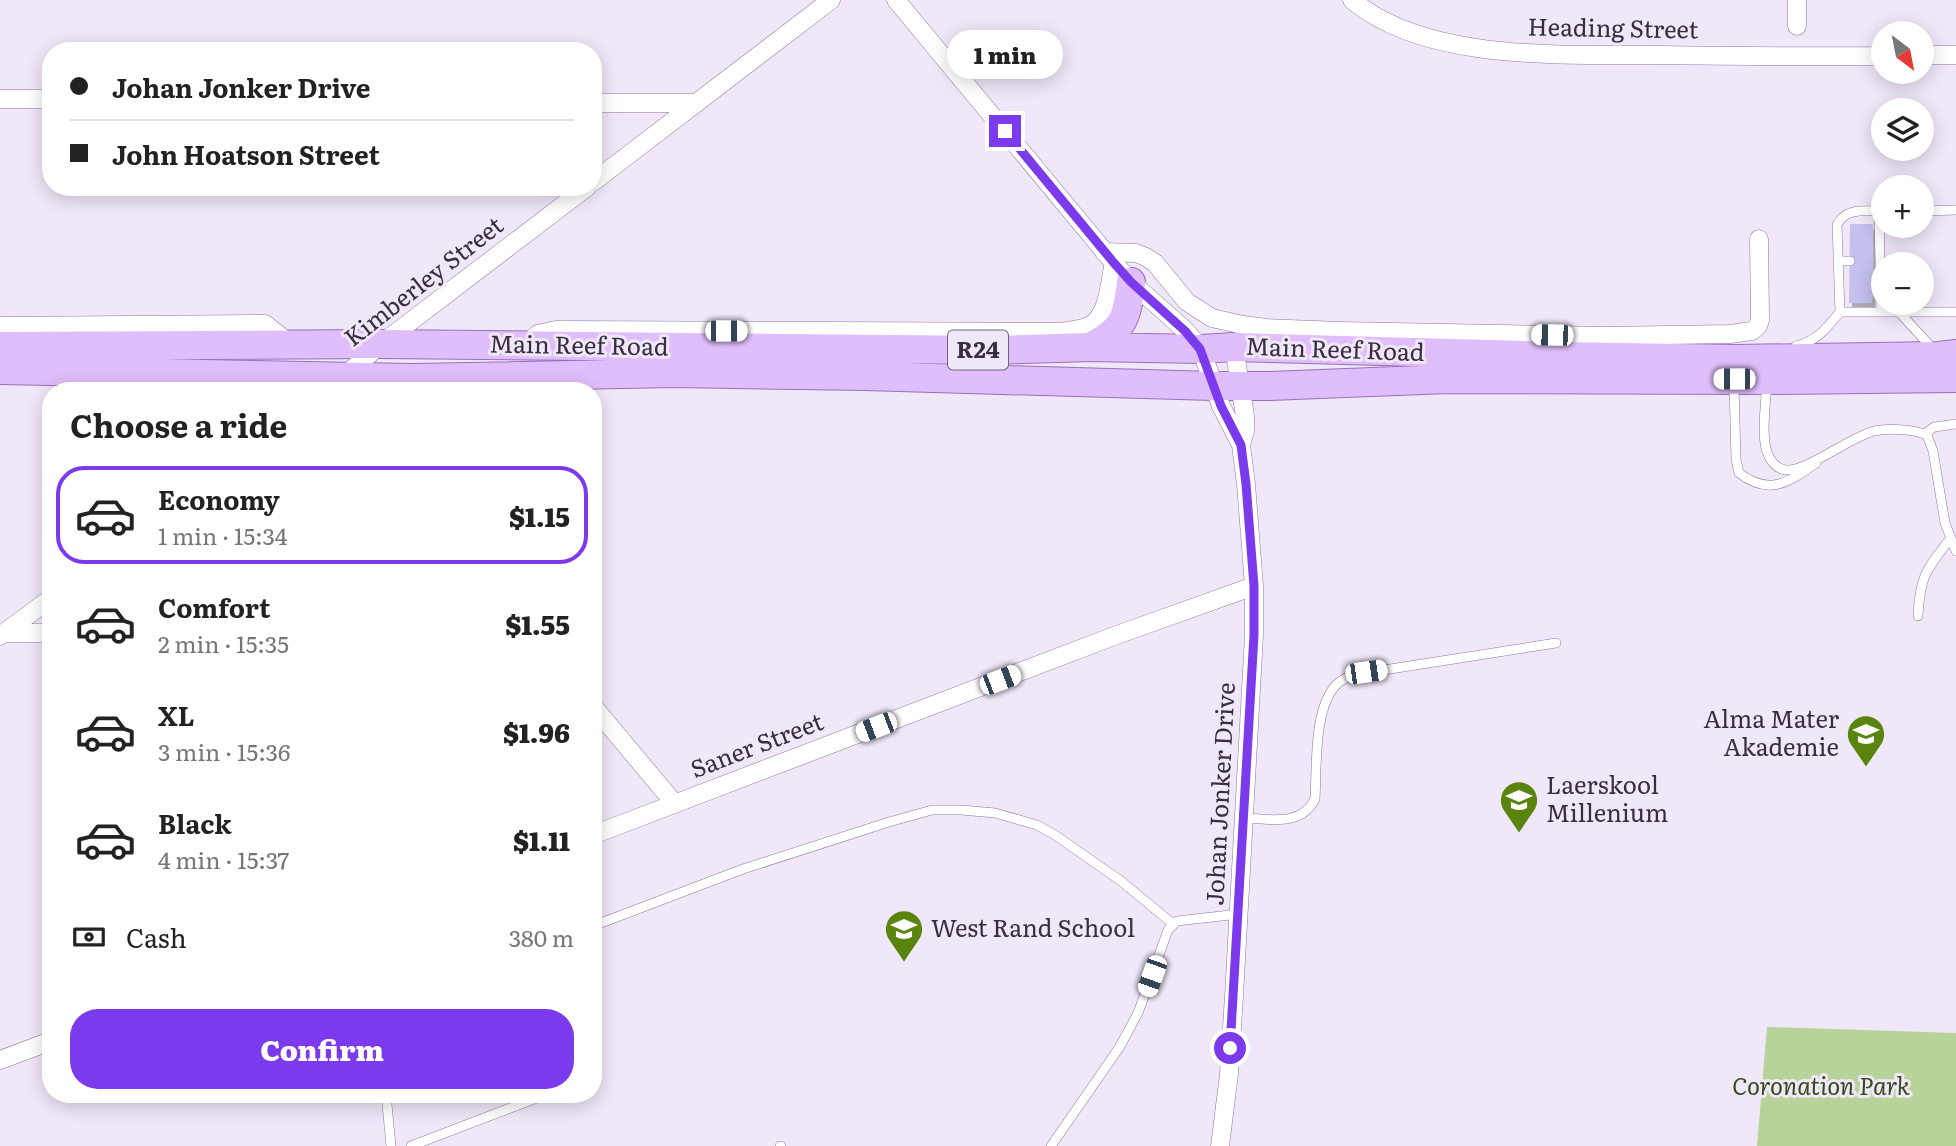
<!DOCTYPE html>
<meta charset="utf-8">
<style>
:root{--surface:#fff;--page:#f6f6f6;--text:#222;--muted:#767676;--line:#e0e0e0;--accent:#7c3aed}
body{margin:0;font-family:Literata,serif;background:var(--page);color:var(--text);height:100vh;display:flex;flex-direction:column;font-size:26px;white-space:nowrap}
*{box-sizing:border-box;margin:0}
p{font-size:23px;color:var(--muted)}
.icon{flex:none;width:38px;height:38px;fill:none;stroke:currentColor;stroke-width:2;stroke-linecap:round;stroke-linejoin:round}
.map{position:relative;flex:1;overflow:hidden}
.details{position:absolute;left:42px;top:382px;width:560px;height:721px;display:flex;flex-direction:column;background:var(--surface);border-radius:28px;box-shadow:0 4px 18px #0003}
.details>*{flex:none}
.banner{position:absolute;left:42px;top:42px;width:560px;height:154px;border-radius:28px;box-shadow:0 4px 18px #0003;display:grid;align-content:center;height:154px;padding:0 28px;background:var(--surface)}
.needle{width:46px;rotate:148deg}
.controls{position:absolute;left:1871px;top:21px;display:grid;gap:14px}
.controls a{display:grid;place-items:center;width:63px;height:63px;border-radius:50%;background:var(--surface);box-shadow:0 4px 18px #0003;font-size:35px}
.end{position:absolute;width:32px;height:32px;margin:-16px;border:9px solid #7c3aed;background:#fff;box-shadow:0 0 0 4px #fff}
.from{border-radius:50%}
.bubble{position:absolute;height:49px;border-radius:24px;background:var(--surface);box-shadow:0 4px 18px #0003;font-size:23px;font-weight:800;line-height:49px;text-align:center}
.car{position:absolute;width:21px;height:42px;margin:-21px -10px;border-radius:9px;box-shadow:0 0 5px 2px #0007;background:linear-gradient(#fff 24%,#345 0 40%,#fff 0 76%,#345 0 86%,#fff 0)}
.banner b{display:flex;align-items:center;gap:24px;height:66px;font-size:26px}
.banner b+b{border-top:2px solid var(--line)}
.banner i{width:18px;height:18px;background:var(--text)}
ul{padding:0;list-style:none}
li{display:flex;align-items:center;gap:21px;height:98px;margin:0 14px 10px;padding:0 14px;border:4px solid transparent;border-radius:28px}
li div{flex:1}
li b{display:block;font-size:26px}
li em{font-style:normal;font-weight:800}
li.on{border-color:var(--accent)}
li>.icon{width:63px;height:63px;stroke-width:1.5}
h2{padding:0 28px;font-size:32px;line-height:84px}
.pay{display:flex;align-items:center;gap:18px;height:77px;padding:0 28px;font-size:26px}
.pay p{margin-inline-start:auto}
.button{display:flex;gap:14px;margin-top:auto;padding:14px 28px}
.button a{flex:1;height:80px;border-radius:28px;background:var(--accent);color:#fff;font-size:28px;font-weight:800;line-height:80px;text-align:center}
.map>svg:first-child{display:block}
</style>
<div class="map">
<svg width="1956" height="1146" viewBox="0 0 1956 1146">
<defs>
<filter id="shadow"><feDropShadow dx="3" dy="5.5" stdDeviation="0" flood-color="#0004"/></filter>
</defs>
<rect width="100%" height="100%" fill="#f0e7f9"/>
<!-- green -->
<path fill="#b7d39a" d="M1767,1027l189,6v113h-199z"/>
<!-- building -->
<path fill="#c5c1ef" filter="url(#shadow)" d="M1850,224h23l-1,79h-23z"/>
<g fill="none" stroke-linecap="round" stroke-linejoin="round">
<!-- service casing -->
<g stroke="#8d779f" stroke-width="10">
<path id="service" d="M1879,211l2,101
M1922,211l34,-1
M1838,261h12
M1840,312h116
M1899,312l34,37
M1796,346c21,-5 30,-17 44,-34l-3,-87c9,-18 28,-14 46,-14
M1767,382c-1,20 -6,51 0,70 3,8 9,17 19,18 20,2 64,-33 88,-39 15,-3 39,-2 53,4l6,16 12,72 11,28
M1734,385l2,74 3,14c30,23 49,10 77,-10
M1925,434l9,-7 22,-3
M1918,616c2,-40 8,-46 32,-77
M1244,818c26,1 57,9 71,-19 2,-32 -2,-93 23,-116 4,-3 10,-6 14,-8l204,-32
M593,926l150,-57 146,-47 43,-12h29l34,3 42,12 18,10 66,46 52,43
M386,1094l5,52
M411,1146l136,-52
M780,1146h1
M1051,1146l68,-98 19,-35 30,-83 9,-9 62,-7"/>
</g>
<!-- minor casing -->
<g stroke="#8d779f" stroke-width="19">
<path id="minor" d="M896,0l218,263 17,19 55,49 15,18 20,57 20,39
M1352,0c75,63 215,54 308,55 74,1 149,2 223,1
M1797,0v26
M1922,55h34
M0,99h51
M593,103h104
M593,182l238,-182
M1104,252l32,1 10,4 9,6 32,39 25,16 31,7 23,3 74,3 264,5 126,-2 22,-3 6,-5 2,-6 -1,-81
M0,326l265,-2 28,22
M526,344l12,-10 18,-4 504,2c9,-1 20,-2 29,-6 20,-10 20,-43 25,-63
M342,378l39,-34 206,-157
M3,633h48
M0,636l51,-38
M593,706l82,98
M593,835l521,-199 140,-50
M0,1060l51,-19
M1220,1146l9,-72 5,-78 20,-361v-49l-8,-102 -5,-39 4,-14v-15l-11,-69"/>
</g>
<!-- primary casing -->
<g stroke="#9870b7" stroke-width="30">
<path id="primary" d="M0,346l381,-2 613,6 96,-3 111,2 33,-2 328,9 174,3 203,-3 17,-2
M1090,347c34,-18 37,-28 41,-65
M0,370l413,8 261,-5 191,3 348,10h56l179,-7 319,1 189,-2"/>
</g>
<!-- service -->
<use href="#service" stroke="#fff" stroke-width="9"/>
<!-- minor -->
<use href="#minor" stroke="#fff" stroke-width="18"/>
<!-- primary -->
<use href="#primary" stroke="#e0befb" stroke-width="28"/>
</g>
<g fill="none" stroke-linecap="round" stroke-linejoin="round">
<!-- route -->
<path stroke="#7c3aed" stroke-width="9" d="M1005,131l109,132 17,19 54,49 15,18 21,57 20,39 5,39 8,102v49l-24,413"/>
</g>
<!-- icons -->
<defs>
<g id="school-pin" transform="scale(2.0125)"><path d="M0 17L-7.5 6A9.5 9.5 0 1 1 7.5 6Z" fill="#59840e" stroke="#f0e7f9"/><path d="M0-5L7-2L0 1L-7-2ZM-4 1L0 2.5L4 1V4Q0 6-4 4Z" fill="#fff"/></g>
</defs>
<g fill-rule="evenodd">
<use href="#school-pin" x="1866" y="734"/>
<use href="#school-pin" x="1519" y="800"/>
<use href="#school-pin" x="904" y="929"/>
</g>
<g text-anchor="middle" stroke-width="6" stroke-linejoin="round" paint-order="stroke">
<!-- shield labels -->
<rect fill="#f0e7f9" stroke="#6f6677" stroke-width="2" x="948" y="330.5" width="60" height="39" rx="5"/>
<g font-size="23" font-weight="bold" fill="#382e3f">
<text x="978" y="358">R24</text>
</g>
<!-- street labels -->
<g font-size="24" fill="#382e3f" stroke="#f0e7f9">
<text transform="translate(1613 29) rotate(1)" y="8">Heading Street</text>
<text transform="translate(424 282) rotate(-38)" y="8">Kimberley Street</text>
<text transform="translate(579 346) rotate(1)" y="8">Main Reef Road</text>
<text transform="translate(1335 350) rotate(2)" y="8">Main Reef Road</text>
<text transform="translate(757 746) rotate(-21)" y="8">Saner Street</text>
<text transform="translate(1221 794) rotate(-87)" y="8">Johan Jonker Drive</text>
</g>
<!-- poi labels -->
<g font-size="24" fill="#382e3f" stroke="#f0e7f9" text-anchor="start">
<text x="1839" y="728" text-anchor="end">Alma Mater<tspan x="1839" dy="28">Akademie</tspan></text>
<text x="1546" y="794">Laerskool<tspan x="1546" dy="28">Millenium</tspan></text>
<text x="931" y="937">West Rand School</text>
</g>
<!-- park labels -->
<g font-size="24" font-style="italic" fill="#354b18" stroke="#f0e7f9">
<text x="1821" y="1095">Coronation Park</text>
</g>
</g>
</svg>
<div class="controls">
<a><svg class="needle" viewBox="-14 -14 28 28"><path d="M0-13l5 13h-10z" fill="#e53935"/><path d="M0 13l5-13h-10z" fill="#767676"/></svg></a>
<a><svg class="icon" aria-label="layers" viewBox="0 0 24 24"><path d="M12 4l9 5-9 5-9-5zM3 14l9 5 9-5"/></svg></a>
<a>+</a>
<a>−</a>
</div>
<i class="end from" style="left:1230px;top:1048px"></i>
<i class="end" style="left:1005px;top:131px"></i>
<div class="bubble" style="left:947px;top:30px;width:116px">1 min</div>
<i class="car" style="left:726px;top:331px;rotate:90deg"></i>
<i class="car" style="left:1552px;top:335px;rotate:271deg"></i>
<i class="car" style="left:1734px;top:379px;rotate:270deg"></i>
<i class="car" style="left:1366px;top:672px;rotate:82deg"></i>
<i class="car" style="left:1000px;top:680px;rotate:69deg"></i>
<i class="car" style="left:876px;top:727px;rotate:249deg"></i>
<i class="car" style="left:1152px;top:976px;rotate:200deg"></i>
<div class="banner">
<b><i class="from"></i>Johan Jonker Drive</b>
<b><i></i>John Hoatson Street</b>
</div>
<section class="details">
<h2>Choose a ride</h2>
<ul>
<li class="on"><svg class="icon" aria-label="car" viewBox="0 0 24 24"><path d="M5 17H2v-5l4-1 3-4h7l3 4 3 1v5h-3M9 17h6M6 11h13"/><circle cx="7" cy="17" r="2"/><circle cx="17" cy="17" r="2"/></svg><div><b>Economy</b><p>1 min · 15:34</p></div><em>$1.15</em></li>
<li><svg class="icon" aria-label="car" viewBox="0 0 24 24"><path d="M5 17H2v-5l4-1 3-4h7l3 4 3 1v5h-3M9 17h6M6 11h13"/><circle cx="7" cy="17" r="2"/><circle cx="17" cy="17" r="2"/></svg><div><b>Comfort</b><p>2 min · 15:35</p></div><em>$1.55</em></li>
<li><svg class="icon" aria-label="car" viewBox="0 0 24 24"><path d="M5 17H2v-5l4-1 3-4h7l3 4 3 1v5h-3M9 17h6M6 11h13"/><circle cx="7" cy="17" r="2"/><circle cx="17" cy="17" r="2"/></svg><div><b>XL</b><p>3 min · 15:36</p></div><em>$1.96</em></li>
<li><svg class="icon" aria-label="car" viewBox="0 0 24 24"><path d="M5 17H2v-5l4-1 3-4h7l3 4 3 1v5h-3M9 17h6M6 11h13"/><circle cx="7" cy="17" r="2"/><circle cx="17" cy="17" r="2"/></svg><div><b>Black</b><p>4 min · 15:37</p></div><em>$1.11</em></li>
</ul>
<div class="pay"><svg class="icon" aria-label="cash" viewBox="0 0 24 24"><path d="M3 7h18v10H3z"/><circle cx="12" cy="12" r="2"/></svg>Cash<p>380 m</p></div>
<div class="button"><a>Confirm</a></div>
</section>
</div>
